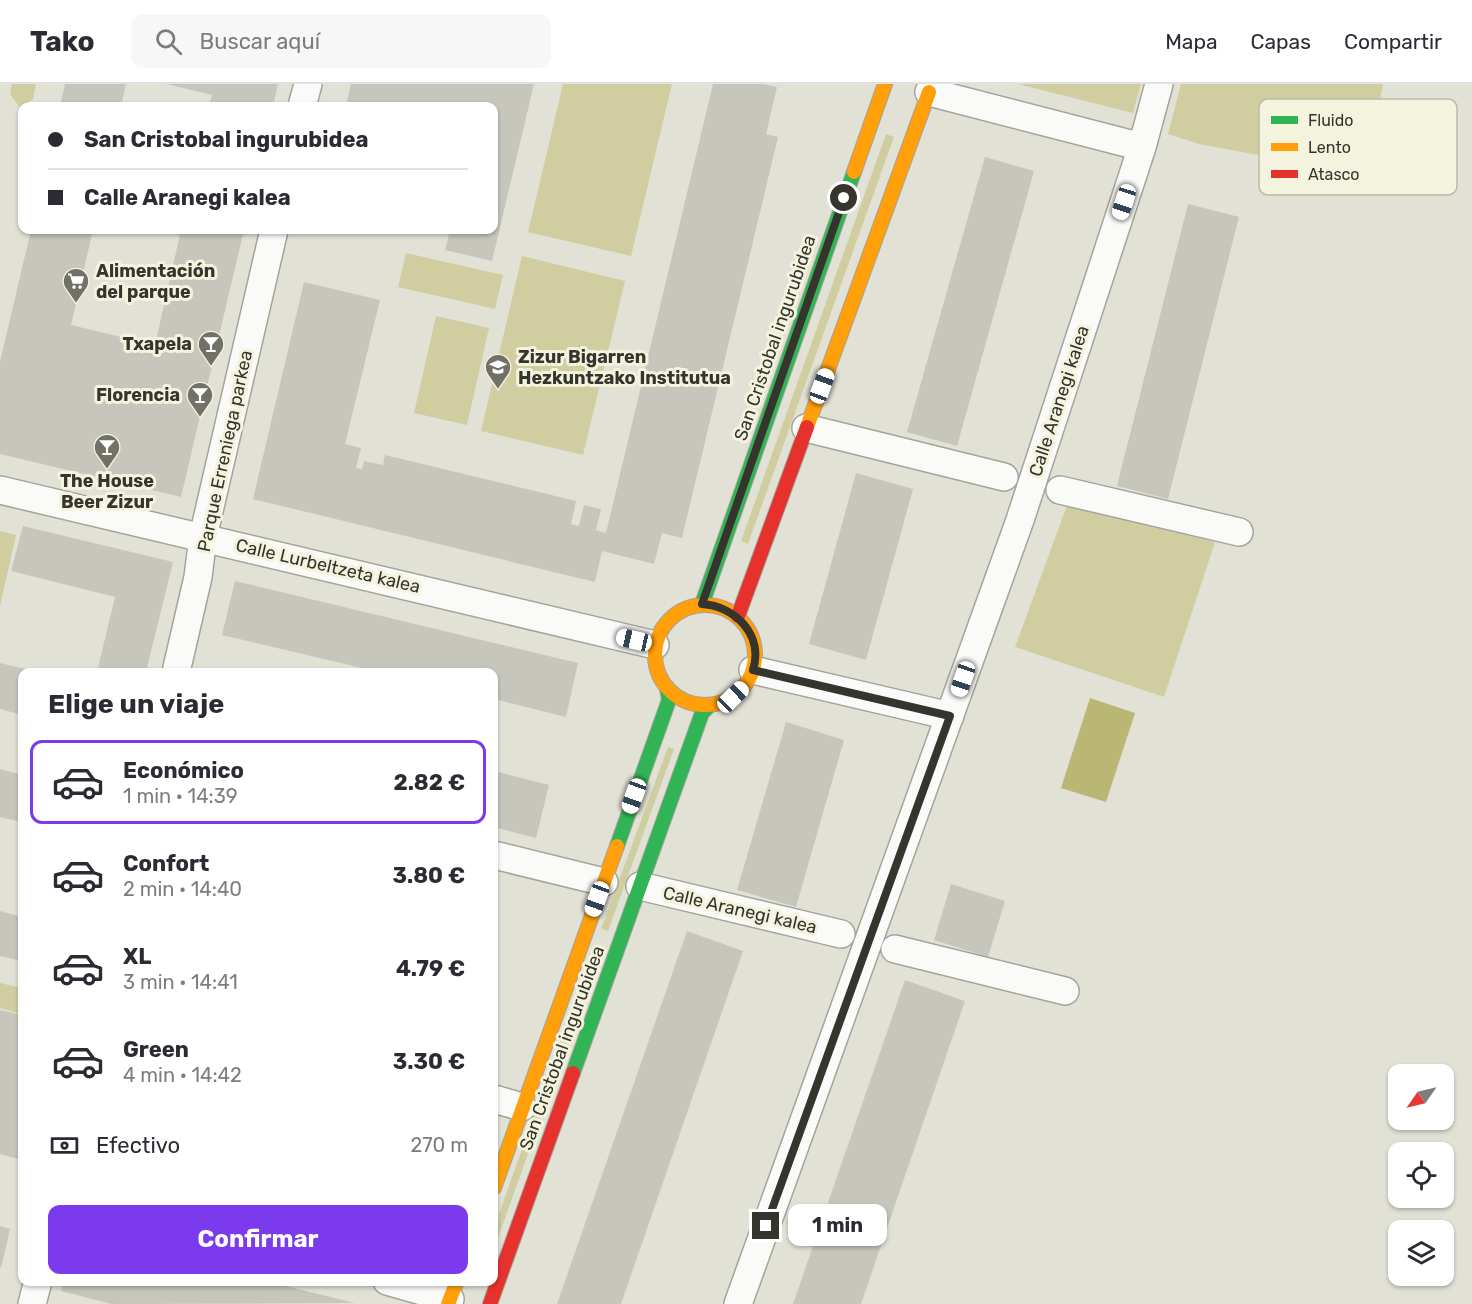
<!DOCTYPE html>
<html lang="es">
<meta charset="utf-8">
<style>
:root{--surface:#fff;--page:#f7f7f7;--text:#2b2b33;--muted:#7c7c81;--line:#e1e1e2;--accent:#7c3aed}
body{margin:0;font-family:Rubik,sans-serif;background:var(--page);color:var(--text);height:100vh;display:flex;flex-direction:column;font-size:22px;white-space:nowrap}
*{box-sizing:border-box;margin:0}
p{font-size:20px;color:var(--muted)}
.icon{flex:none;width:33px;height:33px;fill:none;stroke:currentColor;stroke-width:2;stroke-linecap:round;stroke-linejoin:round}
.map{position:relative;flex:1;overflow:hidden}
.drawer{position:absolute;left:18px;top:584px;width:480px;height:618px;display:flex;flex-direction:column;background:var(--surface);border-radius:12px;box-shadow:0 2px 4px #0004}
.drawer>*{flex:none}
.banner{position:absolute;left:18px;top:18px;width:480px;height:132px;border-radius:12px;box-shadow:0 2px 4px #0004;display:grid;align-content:center;height:132px;padding:0 30px;background:var(--surface)}
.needle{width:39px;rotate:236deg}
.controls{position:absolute;left:1388px;top:980px;display:grid;gap:12px}
.controls a{display:grid;place-items:center;width:66px;height:66px;border-radius:12px;background:var(--surface);box-shadow:0 2px 4px #0004;font-size:30px}
.end{position:absolute;width:27px;height:27px;margin:-14px;border:8px solid #35352d;background:#fff;box-shadow:0 0 0 3px #fff}
.from{border-radius:50%}
.bubble{position:absolute;height:42px;border-radius:12px;background:var(--surface);box-shadow:0 2px 4px #0004;font-size:20px;font-weight:700;line-height:42px;text-align:center}
.car{position:absolute;width:18px;height:36px;margin:-18px -9px;border-radius:8px;box-shadow:0 0 4px 2px #0007;background:linear-gradient(#fff 24%,#345 0 40%,#fff 0 76%,#345 0 86%,#fff 0)}
.banner b{display:flex;align-items:center;gap:21px;height:57px;font-size:22px}
.banner b+b{border-top:2px solid var(--line)}
.banner i{width:15px;height:15px;background:var(--text)}
ul{padding:0;list-style:none}
li{display:flex;align-items:center;gap:18px;height:84px;margin:0 12px 9px;padding:0 18px;border:3px solid transparent;border-radius:12px}
li div{flex:1}
li b{display:block;font-size:22px}
li em{font-style:normal;font-weight:700}
li.current{border-color:var(--accent)}
li>.icon{width:54px;height:54px;stroke-width:1.5}
h2{padding:0 30px;font-size:27px;line-height:72px}
.pay{display:flex;align-items:center;gap:15px;height:66px;padding:0 30px;font-size:22px}
.pay p{margin-inline-start:auto}
.button{display:flex;gap:12px;margin-top:auto;padding:12px 30px}
.button a{flex:1;height:69px;border-radius:12px;background:var(--accent);color:#fff;font-size:24px;font-weight:700;line-height:69px;text-align:center}
header{display:flex;align-items:center;gap:36px;box-sizing:border-box;height:84px;padding:0 30px;background:var(--surface);border-bottom:2px solid var(--line)}
header strong{font-size:28px}
nav{display:flex;gap:33px;margin-inline-start:auto;font-size:21px}
.search{width:420px;height:54px;background:var(--page);display:flex;align-items:center;gap:15px;box-sizing:border-box;padding:0 21px;border-radius:12px;color:var(--muted);font-size:22px}
.map>svg:first-child{display:block}
</style>
<header>
<strong>Tako</strong>
<div class="search"><svg class="icon" aria-label="search" viewBox="0 0 24 24"><circle cx="10" cy="10" r="6"/><path d="M15 15l6 6"/></svg>Buscar aquí</div>
<nav><a>Mapa</a><a>Capas</a><a>Compartir</a></nav>
</header>
<div class="map">
<svg width="1472" height="1220" viewBox="0 0 1472 1220">
<rect width="100%" height="100%" fill="#e1e1d6"/>
<!-- green -->
<path fill="#d0cea1" d="M12,0h24l-3,15 -13,9 -10,-14z
M563,0h109l-41,172 -103,-24z
M1018,0h123l-8,29z
M1181,0h202l-6,32 -20,28 -16,13 -29,8 -113,-21 -31,-10z
M886,50l8,3 -146,407 -7,-3z
M406,169l97,22 -8,34 -97,-22z
M522,172l103,25 -42,174 -102,-24z
M436,232l53,12 -22,97 -53,-12z
M1069,416l146,42 -51,155 -149,-50z
M0,447l16,4 -16,71z
M668,663l6,2 -66,182 -7,-2z
M591,871l7,3 -104,291v-21z
M0,899l22,5v26l-22,-6z"/>
<!-- water -->
<path fill="#bab673" d="M1090,614l45,15 -29,89 -45,-14z"/>
<!-- building -->
<path fill="#c6c6bd" d="M65,0h61l-5,22h-61z
M167,0h111l-5,22h-64l3,-11z
M351,0h183l-42,177 -47,-11 5,-20h44v-124h-148z
M713,0h50l14,3 -11,47 12,3 -96,401 -20,-5 -8,31 -52,-13 -7,31 -342,-83 51,-217 76,18 -35,144 16,4 -5,20 6,1 2,-8 19,4 2,-10 191,46 -5,23 8,2 5,-21 17,4 -5,21 10,3z
M985,73l49,14 -77,275 -50,-14z
M1188,120l51,13 -71,282 -51,-13z
M31,146h62l-22,95 84,20 26,-115h63l-63,267 -181,-43v-92z
M856,389l57,16 -47,171 -57,-16z
M23,442l150,36 -27,110h-49l18,-75 -104,-26z
M235,497l343,82 -12,54 -72,-18v-27h-115l-157,-37z
M0,579l34,8 -12,1v43l-22,-6z
M786,638l58,18 -48,167 -59,-17z
M0,685l22,6v47l-22,-5z
M494,687l55,14 -13,53 -42,-11z
M951,800l54,17 -17,56 -54,-17z
M0,827l22,6v44l-22,-5z
M687,847l56,20 -122,353h-64z
M905,896l60,21 -104,303h-68z
M0,926l22,5v123l-4,21 -18,-5z
M0,1142l10,3 -9,39 -1,-1z
M63,1197h202l90,22 -243,1 -51,-13z"/>
<g fill="none" stroke-linecap="round" stroke-linejoin="round">
<!-- street casing -->
<g stroke="#a4a49b" stroke-width="30">
<path id="street" d="M929,8l213,55
M302,22l6,-22
M806,344l198,49
M0,406l655,155
M1060,406l179,42
M753,586l197,46
M176,588l22,-95 5,-40 71,-307
M494,771l110,27
M640,802l201,48
M895,865l170,42
M494,1015l28,8
M387,1197l63,18
M32,1220l6,-23
M738,1220l282,-784 122,-373 17,-63"/>
</g>
<!-- fast casing -->
<g stroke="#a4a49b" stroke-width="16">
<path id="fast" d="M702,520l152,-432
M617,762l52,-146 -2,-11
M573,989l129,-360 8,-8"/>
</g>
<!-- slow casing -->
<g stroke="#a4a49b" stroke-width="16">
<path id="slow" d="M854,88l31,-88
M807,343l122,-335
M655 571a50 50 0 1 1 100 0a50 50 0 1 1-100 0Z
M494,1104l123,-342
M448,1220l9,-23"/>
</g>
<!-- jam casing -->
<g stroke="#a4a49b" stroke-width="16">
<path id="jam" d="M738,532l69,-189
M490,1220l83,-231"/>
</g>
<!-- street -->
<use href="#street" stroke="#fafaf9" stroke-width="27"/>
<!-- fast -->
<use href="#fast" stroke="#30b455" stroke-width="14"/>
<!-- slow -->
<use href="#slow" stroke="#ff9f0a" stroke-width="14"/>
<!-- jam -->
<use href="#jam" stroke="#e5322d" stroke-width="14"/>
</g>
<g fill="none" stroke-linecap="round" stroke-linejoin="round">
<!-- route -->
<path stroke="#35352d" stroke-width="8" d="M766,1142l184,-510 -197,-46c11,-35 -18,-64 -51,-66l142,-406"/>
</g>
<!-- icons -->
<defs>
<g id="supermarket-pin" transform="scale(1.35)"><path d="M0 17L-7.5 6A9.5 9.5 0 1 1 7.5 6Z" fill="#717168" stroke="#f4f3de"/><path d="M-6-5.5h2.5l.6 2H6L4.5 2H-2.5L-4.4-4H-6ZM-1.5 3.2a1.3 1.3 0 1 0 .1 0ZM3 3.2a1.3 1.3 0 1 0 .1 0Z" fill="#fff"/></g>
<g id="bar-pin" transform="scale(1.35)"><path d="M0 17L-7.5 6A9.5 9.5 0 1 1 7.5 6Z" fill="#717168" stroke="#f4f3de"/><path d="M-6-5H6L.8 .8V4.5H3.5V6h-7V4.5H-.8V.8Z" fill="#fff"/></g>
<g id="school-pin" transform="scale(1.35)"><path d="M0 17L-7.5 6A9.5 9.5 0 1 1 7.5 6Z" fill="#717168" stroke="#f4f3de"/><path d="M0-5L7-2L0 1L-7-2ZM-4 1L0 2.5L4 1V4Q0 6-4 4Z" fill="#fff"/></g>
</defs>
<g fill-rule="evenodd">
<use href="#supermarket-pin" x="76" y="197"/>
<use href="#bar-pin" x="211" y="260"/>
<use href="#school-pin" x="498" y="283"/>
<use href="#bar-pin" x="200" y="311"/>
<use href="#bar-pin" x="107" y="363"/>
</g>
<g text-anchor="middle" stroke-width="6" stroke-linejoin="round" paint-order="stroke">
<!-- poi labels -->
<g font-size="18" font-weight="bold" fill="#35352d" stroke="#f4f3de" text-anchor="start">
<text x="96" y="193">Alimentación<tspan x="96" dy="21">del parque</tspan></text>
<text x="192" y="266" text-anchor="end">Txapela</text>
<text x="518" y="279">Zizur Bigarren<tspan x="518" dy="21">Hezkuntzako Institutua</tspan></text>
<text x="180" y="317" text-anchor="end">Florencia</text>
<text x="107" y="403" text-anchor="middle">The House<tspan x="107" dy="21">Beer Zizur</tspan></text>
</g>
<!-- street labels -->
<g font-size="18" fill="#35352d" stroke="#f4f3de">
<text transform="translate(775 254) rotate(-71)" y="6">San Cristobal ingurubidea</text>
<text transform="translate(1059 317) rotate(-72)" y="6">Calle Aranegi kalea</text>
<text transform="translate(225 367) rotate(-78)" y="6">Parque Erreniega parkea</text>
<text transform="translate(328 482) rotate(13)" y="6">Calle Lurbeltzeta kalea</text>
<text transform="translate(740 826) rotate(13)" y="6">Calle Aranegi kalea</text>
<text transform="translate(562 964) rotate(-70)" y="6">San Cristobal ingurubidea</text>
</g>
</g>
<!-- legend -->
<rect x="1259" y="15" width="198" height="96" rx="9" fill="#f4f3de" stroke="#bbbaa9" stroke-width="1.5"/>
<rect x="1271" y="32" width="27" height="8" fill="#30b455"/>
<rect x="1271" y="59" width="27" height="8" fill="#ff9f0a"/>
<rect x="1271" y="86" width="27" height="8" fill="#e5322d"/>
<g font-size="16" fill="#35352d">
<text x="1308" y="42">Fluido</text>
<text x="1308" y="69">Lento</text>
<text x="1308" y="96">Atasco</text>
</g>
</svg>
<div class="controls">
<a><svg class="needle" viewBox="-14 -14 28 28"><path d="M0-13l5 13h-10z" fill="#e53935"/><path d="M0 13l5-13h-10z" fill="#7c7c81"/></svg></a>
<a><svg class="icon" aria-label="locate" viewBox="0 0 24 24"><circle cx="12" cy="12" r="6"/><path d="M12 2v4M12 18v4M2 12h4M18 12h4"/></svg></a>
<a><svg class="icon" aria-label="layers" viewBox="0 0 24 24"><path d="M12 4l9 5-9 5-9-5zM3 14l9 5 9-5"/></svg></a>
</div>
<i class="end from" style="left:844px;top:114px"></i>
<i class="end" style="left:766px;top:1142px"></i>
<div class="bubble" style="left:788px;top:1120px;width:99px">1 min</div>
<i class="car" style="left:1124px;top:118px;rotate:198deg"></i>
<i class="car" style="left:822px;top:302px;rotate:20deg"></i>
<i class="car" style="left:634px;top:556px;rotate:283deg"></i>
<i class="car" style="left:963px;top:595px;rotate:199deg"></i>
<i class="car" style="left:733px;top:613px;rotate:46deg"></i>
<i class="car" style="left:634px;top:712px;rotate:200deg"></i>
<i class="car" style="left:597px;top:815px;rotate:200deg"></i>
<div class="banner">
<b><i class="from"></i>San Cristobal ingurubidea</b>
<b><i></i>Calle Aranegi kalea</b>
</div>
<section class="drawer">
<h2>Elige un viaje</h2>
<ul>
<li class="current"><svg class="icon" aria-label="car" viewBox="0 0 24 24"><path d="M5 17H2v-5l4-1 3-4h7l3 4 3 1v5h-3M9 17h6M6 11h13"/><circle cx="7" cy="17" r="2"/><circle cx="17" cy="17" r="2"/></svg><div><b>Económico</b><p>1 min · 14:39</p></div><em>2.82 €</em></li>
<li><svg class="icon" aria-label="car" viewBox="0 0 24 24"><path d="M5 17H2v-5l4-1 3-4h7l3 4 3 1v5h-3M9 17h6M6 11h13"/><circle cx="7" cy="17" r="2"/><circle cx="17" cy="17" r="2"/></svg><div><b>Confort</b><p>2 min · 14:40</p></div><em>3.80 €</em></li>
<li><svg class="icon" aria-label="car" viewBox="0 0 24 24"><path d="M5 17H2v-5l4-1 3-4h7l3 4 3 1v5h-3M9 17h6M6 11h13"/><circle cx="7" cy="17" r="2"/><circle cx="17" cy="17" r="2"/></svg><div><b>XL</b><p>3 min · 14:41</p></div><em>4.79 €</em></li>
<li><svg class="icon" aria-label="car" viewBox="0 0 24 24"><path d="M5 17H2v-5l4-1 3-4h7l3 4 3 1v5h-3M9 17h6M6 11h13"/><circle cx="7" cy="17" r="2"/><circle cx="17" cy="17" r="2"/></svg><div><b>Green</b><p>4 min · 14:42</p></div><em>3.30 €</em></li>
</ul>
<div class="pay"><svg class="icon" aria-label="cash" viewBox="0 0 24 24"><path d="M3 7h18v10H3z"/><circle cx="12" cy="12" r="2"/></svg>Efectivo<p>270 m</p></div>
<div class="button"><a>Confirmar</a></div>
</section>
</div>
